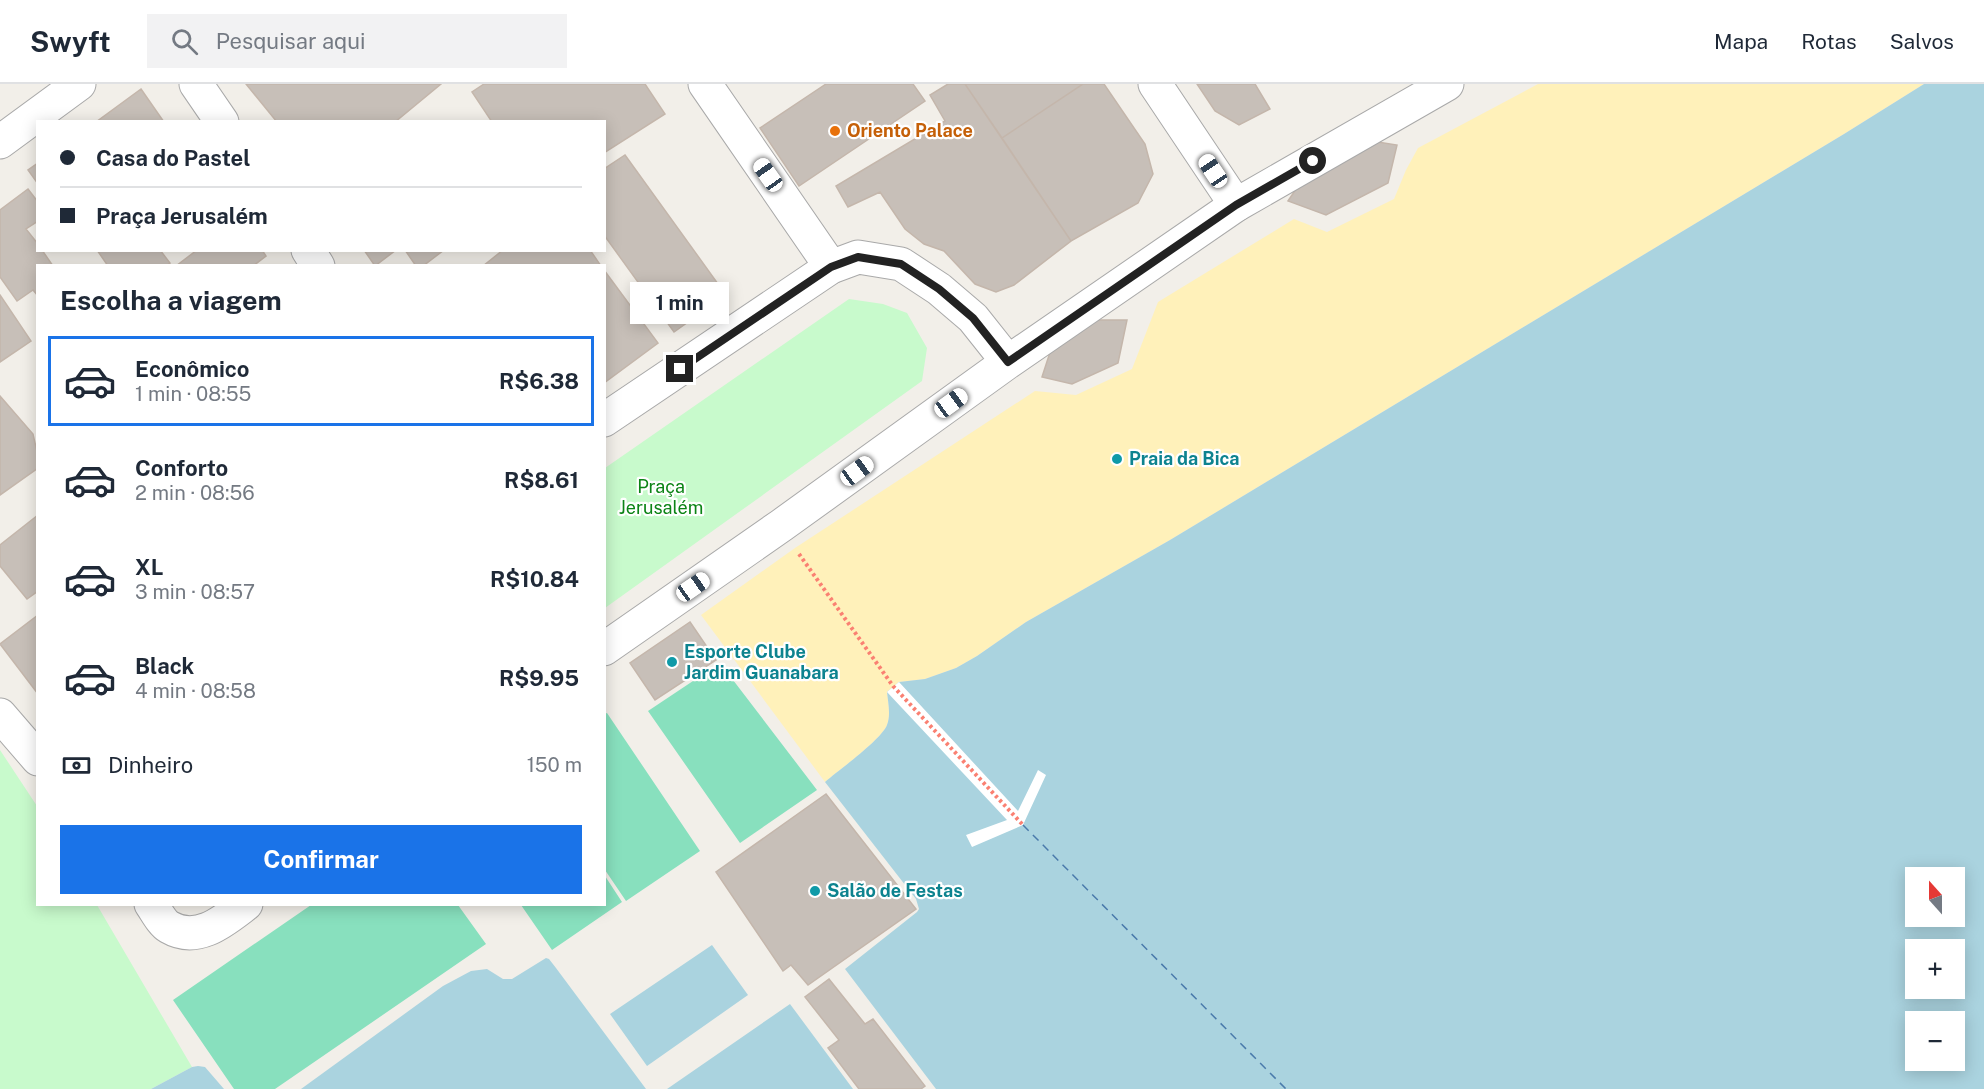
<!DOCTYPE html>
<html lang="pt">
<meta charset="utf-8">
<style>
:root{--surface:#fff;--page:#f2f2f3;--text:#1f2937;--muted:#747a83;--line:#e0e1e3;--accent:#1a73e8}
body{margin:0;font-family:"Public Sans",sans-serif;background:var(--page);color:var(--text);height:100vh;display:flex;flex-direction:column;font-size:22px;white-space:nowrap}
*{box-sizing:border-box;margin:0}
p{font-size:20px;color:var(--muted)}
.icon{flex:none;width:33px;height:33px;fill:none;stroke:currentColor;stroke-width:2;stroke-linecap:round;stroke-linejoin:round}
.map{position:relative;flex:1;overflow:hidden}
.side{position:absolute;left:36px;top:180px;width:570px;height:642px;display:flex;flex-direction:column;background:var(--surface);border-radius:0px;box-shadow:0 3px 15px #0003}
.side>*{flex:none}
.guide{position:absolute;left:36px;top:36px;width:570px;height:132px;border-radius:0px;box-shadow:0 3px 15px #0003;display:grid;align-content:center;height:132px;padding:0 24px;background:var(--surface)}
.needle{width:39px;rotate:339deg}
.tools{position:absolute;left:1905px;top:783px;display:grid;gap:12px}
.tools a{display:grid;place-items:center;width:60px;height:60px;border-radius:0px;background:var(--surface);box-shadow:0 3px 15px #0003;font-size:30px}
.end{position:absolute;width:27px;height:27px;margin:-14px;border:8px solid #222;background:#fff;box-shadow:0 0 0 3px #fff}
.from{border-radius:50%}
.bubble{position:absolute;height:42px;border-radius:0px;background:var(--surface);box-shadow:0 3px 15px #0003;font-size:20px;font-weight:700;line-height:42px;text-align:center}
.car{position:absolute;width:18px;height:36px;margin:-18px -9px;border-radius:8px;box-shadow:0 0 4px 2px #0007;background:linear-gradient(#fff 24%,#345 0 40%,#fff 0 76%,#345 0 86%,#fff 0)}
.guide b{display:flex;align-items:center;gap:21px;height:57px;font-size:22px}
.guide b+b{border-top:2px solid var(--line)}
.guide i{width:15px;height:15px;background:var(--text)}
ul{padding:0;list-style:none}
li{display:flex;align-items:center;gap:18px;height:90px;margin:0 12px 9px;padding:0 12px;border:3px solid transparent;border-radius:0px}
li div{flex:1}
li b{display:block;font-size:22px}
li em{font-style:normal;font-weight:700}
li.selected{border-color:var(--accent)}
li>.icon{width:54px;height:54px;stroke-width:1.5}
h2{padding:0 24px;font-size:27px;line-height:72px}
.pay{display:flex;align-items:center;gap:15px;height:66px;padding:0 24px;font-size:22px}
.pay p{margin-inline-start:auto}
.button{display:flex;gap:12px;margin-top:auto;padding:12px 24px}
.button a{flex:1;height:69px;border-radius:0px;background:var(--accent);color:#fff;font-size:24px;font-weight:700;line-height:69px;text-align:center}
header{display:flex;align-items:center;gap:36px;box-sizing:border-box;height:84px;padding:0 30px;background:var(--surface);border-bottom:2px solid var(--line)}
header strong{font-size:28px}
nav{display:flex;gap:33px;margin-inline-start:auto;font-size:21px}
.search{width:420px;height:54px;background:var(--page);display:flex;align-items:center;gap:15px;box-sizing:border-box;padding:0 21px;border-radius:0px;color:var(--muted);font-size:22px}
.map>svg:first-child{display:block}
</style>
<header>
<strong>Swyft</strong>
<div class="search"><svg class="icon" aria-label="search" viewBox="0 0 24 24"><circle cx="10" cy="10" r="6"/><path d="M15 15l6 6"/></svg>Pesquisar aqui</div>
<nav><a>Mapa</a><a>Rotas</a><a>Salvos</a></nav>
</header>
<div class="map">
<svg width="1984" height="1005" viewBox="0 0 1984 1005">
<rect width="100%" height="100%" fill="#f2efe9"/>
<!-- sand -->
<path fill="#fff1ba" d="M1538,0h386l-80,50 -674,406 -144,82 -49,34 -21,12 -31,11 -26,3 -12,10c1,10 4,23 0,33 -6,15 -47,44 -62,57l-124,-167 94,-67 240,-157 41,4 56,-26 26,-67 136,-83 33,13 67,-33 12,-29 12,-22z"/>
<!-- park -->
<path fill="#c8facc" d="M849,215l34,5 24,9 20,35 -5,33 -317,227v-140z
M0,666l37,56 1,98 59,1 95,162 -41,22h-151z"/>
<!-- pitch -->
<path fill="#88e0be" d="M720,579l97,127 -77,53 -92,-132z
M607,629l93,138 -74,50 -21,-31 -1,-156z
M605,792l17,26 -70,48 -31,-45 83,-1z
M311,821h147l28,39 -211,145h-41l-61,-89z"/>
<!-- water -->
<path fill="#aad3df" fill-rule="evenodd" d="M1924,0h60v1005h-1048l-91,-120 72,-57 2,-3 -3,-10 -91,-117c15,-13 56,-42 62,-57 4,-10 1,-23 0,-33l12,-10 26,-3 31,-11 21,-12 49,-34 144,-82 674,-406zM1916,794h38v38h-38zM1916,866h38v38h-38zM1916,938h38v38h-38z
M712,861l36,50 -101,71 -37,-52z
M546,874l3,1 7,9 90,121h-345l142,-103 28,-15 16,-2 16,10h9z
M790,920l63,85h-186z
M198,982l7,1 19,22h-73l41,-22z"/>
<!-- pier -->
<path fill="#fff" d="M899,598l119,129 20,-41 8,5 -23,50 -51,22 -6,-12 41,-15 -120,-128z"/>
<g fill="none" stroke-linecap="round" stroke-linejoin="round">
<!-- ferry -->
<path stroke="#4a7aab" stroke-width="1.5" stroke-dasharray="8 6" stroke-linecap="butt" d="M1023,741l263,264"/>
</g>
<!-- building -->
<path fill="#c7bfb8" stroke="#c4b6ab" stroke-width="1.5" d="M246,0h195l-46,38h-118z
M484,0h161l20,30 -61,39v-31h-112l-20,-30z
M826,0h87l12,17 -126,85 -39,-58z
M948,0h17l106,157 -57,44 -18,7 -21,-8 -31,-33 -20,-7 -19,-15 -25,-37 -32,15 -12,-21 109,-65 -15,-26z
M965,0h118l-81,54z
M1083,0h21l41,60 8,30 -15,29 -67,38 -69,-103z
M1197,0h58l15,25 -31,16 -24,-14z
M141,5l23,33h-68z
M1359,55l38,6 -9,38 -62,32 -38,-14 25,-37z
M625,71l101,140 -52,37 -70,-97v-66z
M38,79v21l-10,-14z
M28,105l10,13v19l-12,8 12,15v6h4l11,16h-15v30l-5,-6 -16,11 -17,-24v-67z
M97,166h63l10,13 -4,3h-58z
M197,166h65l4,6 -13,10h-77z
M364,166h32l-21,16z
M405,166h39l-21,16h-7z
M503,166h87l11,16h-118z
M604,186l54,73 -54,40z
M0,211l31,46 -31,21z
M1090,236h37l-9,43 -46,21 -30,-7 12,-37z
M0,312l33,38 5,22v12l-38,27z
M38,431v76l-11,8 -27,-33v-21z
M38,531v79l-38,-50z
M690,538l26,38 -61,40 -25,-37z
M826,710l90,115 -108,76 -17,-20 -8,6 -67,-99z
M829,895l36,45 8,-5 52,67 -4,3h-62l-31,-41 11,-8 -34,-43z"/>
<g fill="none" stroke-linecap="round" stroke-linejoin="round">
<!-- minor casing -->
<g stroke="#a9a9a9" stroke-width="35">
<path id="minor" d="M196,0l26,38
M705,0l126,183
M1155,0l81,121
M0,58l79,-58
M308,166l10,16"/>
</g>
<!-- tertiary casing -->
<g stroke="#a9a9a9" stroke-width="35">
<path id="tertiary" d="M604,336l227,-153 27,-10 43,7 38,25 34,29 35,44
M604,565l178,-124 226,-163 228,-157 211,-121
M0,631l38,44
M151,820c5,7 11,19 18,23 29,17 56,-7 77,-23"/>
</g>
<!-- path -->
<path stroke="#fa8072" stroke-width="4" stroke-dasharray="3 3" stroke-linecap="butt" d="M799,470l94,132 130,139"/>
<!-- minor -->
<use href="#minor" stroke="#fff" stroke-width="33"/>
<!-- tertiary -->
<use href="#tertiary" stroke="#fff" stroke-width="33"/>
</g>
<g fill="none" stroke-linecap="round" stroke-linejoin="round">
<!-- route -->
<path stroke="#222" stroke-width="8" d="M680,285l151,-102 27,-10 43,7 38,25 34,29 35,44 228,-157 77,-44"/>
</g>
<!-- markers -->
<circle fill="#e8710a" stroke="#fff" stroke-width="2" cx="835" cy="47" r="6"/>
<g fill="#0f9aa8" stroke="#fff" stroke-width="2">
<circle cx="1117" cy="375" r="6"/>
<circle cx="672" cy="578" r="6"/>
<circle cx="815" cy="807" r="6"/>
</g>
<g text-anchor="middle" stroke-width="4.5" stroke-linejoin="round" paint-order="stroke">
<!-- food labels -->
<g font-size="18" font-weight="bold" fill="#c56008" stroke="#fff" text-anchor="start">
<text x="847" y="53">Oriento Palace</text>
</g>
<!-- culture labels -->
<g font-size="18" font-weight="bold" fill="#0d838f" stroke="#fff" text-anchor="start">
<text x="1129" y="381">Praia da Bica</text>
<text x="684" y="574">Esporte Clube<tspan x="684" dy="21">Jardim Guanabara</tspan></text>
<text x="827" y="813">Salão de Festas</text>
</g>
<!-- park labels -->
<g font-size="18" fill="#0c8416" stroke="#fff">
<text x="661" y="409">Praça<tspan x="661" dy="21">Jerusalém</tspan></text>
</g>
</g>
</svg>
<div class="tools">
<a><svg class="needle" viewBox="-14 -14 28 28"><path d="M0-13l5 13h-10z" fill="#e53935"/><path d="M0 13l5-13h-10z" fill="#747a83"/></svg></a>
<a>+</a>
<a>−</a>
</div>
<i class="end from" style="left:1313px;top:77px"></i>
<i class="end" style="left:680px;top:285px"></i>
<div class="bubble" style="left:630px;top:198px;width:99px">1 min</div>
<i class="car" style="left:1213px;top:87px;rotate:326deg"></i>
<i class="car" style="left:768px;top:91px;rotate:325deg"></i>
<i class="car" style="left:951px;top:319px;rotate:54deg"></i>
<i class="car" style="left:857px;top:387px;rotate:54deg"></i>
<i class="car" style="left:693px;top:503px;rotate:55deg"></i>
<div class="guide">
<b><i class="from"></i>Casa do Pastel</b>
<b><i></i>Praça Jerusalém</b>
</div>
<section class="side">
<h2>Escolha a viagem</h2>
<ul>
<li class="selected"><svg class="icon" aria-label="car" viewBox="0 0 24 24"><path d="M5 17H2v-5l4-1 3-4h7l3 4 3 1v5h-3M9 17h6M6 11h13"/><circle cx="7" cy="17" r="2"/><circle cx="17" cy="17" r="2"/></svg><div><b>Econômico</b><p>1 min · 08:55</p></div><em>R$6.38</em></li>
<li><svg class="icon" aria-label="car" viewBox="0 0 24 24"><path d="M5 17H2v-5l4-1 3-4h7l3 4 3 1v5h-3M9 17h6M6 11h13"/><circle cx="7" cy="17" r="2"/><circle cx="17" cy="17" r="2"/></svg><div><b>Conforto</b><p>2 min · 08:56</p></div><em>R$8.61</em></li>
<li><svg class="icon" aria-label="car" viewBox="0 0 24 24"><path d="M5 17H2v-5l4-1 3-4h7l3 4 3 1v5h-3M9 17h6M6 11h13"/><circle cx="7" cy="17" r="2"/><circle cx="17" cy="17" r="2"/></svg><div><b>XL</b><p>3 min · 08:57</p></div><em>R$10.84</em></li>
<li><svg class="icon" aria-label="car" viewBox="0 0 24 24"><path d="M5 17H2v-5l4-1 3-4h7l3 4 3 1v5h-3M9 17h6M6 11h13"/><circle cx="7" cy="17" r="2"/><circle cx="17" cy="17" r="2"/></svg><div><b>Black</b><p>4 min · 08:58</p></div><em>R$9.95</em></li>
</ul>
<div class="pay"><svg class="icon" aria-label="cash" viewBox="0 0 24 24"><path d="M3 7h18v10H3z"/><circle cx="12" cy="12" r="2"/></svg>Dinheiro<p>150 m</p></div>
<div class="button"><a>Confirmar</a></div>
</section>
</div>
